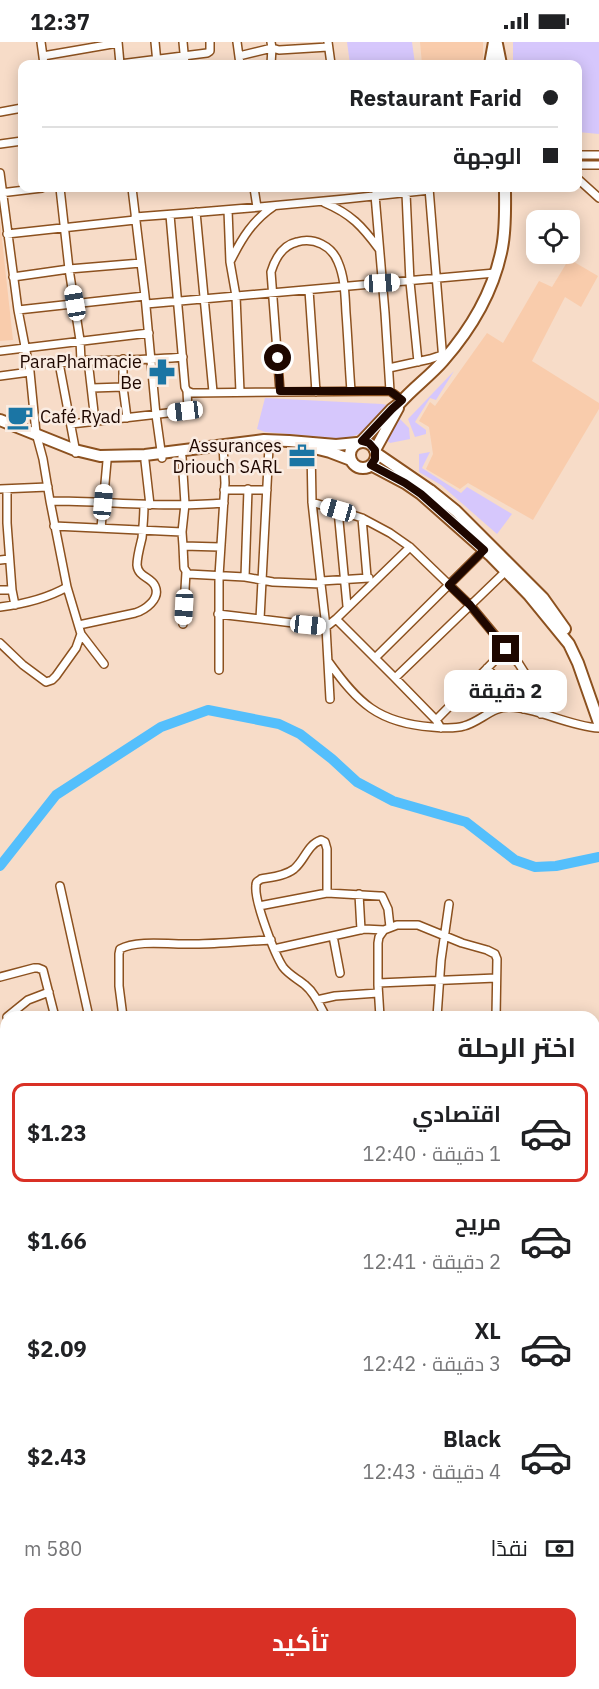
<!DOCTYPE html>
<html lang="ar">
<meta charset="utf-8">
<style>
:root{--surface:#fff;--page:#f2f2f2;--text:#202124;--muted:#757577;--line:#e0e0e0;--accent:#d93025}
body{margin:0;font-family:"IBM Plex Sans",Cairo,sans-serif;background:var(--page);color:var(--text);direction:rtl;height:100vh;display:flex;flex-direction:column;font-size:22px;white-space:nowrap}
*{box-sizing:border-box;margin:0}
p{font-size:20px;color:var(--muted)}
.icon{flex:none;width:33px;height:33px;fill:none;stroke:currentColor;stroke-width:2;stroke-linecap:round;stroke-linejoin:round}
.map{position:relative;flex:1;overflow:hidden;direction:ltr}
.details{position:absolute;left:0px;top:969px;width:600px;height:678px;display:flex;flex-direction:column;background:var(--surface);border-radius:18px 18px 0 0;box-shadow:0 3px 15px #0003;direction:rtl}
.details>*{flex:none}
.guide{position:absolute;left:18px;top:18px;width:564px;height:132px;border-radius:12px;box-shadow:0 3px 15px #0003;direction:rtl;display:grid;align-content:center;height:132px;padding:0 24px;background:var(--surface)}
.buttons{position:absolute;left:526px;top:168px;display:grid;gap:12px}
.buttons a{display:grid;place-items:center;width:54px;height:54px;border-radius:12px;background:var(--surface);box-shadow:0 3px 15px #0003;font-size:30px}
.end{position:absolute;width:27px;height:27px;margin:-14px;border:8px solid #1e0700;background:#fff;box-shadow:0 0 0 3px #fff}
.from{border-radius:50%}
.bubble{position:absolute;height:42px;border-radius:12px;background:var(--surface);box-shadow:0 3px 15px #0003;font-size:20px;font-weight:700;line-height:42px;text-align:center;direction:rtl}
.car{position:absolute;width:18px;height:36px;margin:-18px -9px;border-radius:8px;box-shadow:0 0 4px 2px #0007;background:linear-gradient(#fff 24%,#345 0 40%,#fff 0 76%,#345 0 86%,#fff 0)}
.guide b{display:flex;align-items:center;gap:21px;height:57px;font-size:22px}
.guide b+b{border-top:2px solid var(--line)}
.guide i{width:15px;height:15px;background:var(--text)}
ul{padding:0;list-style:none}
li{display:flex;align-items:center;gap:18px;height:99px;margin:0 12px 9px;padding:0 12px;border:3px solid transparent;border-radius:12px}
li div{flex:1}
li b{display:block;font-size:22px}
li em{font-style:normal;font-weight:700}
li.current{border-color:var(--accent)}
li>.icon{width:54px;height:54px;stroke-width:1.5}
h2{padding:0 24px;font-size:27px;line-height:72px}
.pay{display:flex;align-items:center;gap:15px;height:66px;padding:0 24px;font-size:22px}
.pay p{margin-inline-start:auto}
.button{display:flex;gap:12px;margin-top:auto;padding:12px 24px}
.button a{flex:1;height:69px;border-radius:12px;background:var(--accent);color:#fff;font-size:24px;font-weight:700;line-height:69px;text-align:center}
.status{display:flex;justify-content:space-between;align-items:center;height:42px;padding:0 30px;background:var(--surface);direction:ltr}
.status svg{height:16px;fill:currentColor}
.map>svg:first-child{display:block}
</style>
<div class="status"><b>12:37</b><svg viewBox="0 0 49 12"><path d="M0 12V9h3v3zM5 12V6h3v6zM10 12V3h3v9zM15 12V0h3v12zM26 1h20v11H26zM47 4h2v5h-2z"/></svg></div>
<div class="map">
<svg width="599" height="1647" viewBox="0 0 599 1647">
<rect width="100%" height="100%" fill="#f7dcc8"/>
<!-- built -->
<path fill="#f9ccac" d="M420,0h63v22h-61z
M0,179l13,119 -13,1z
M569,217l29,17 -17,31 -16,-10 -33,64 67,42v6l-66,111 -65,-37 -8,6 -34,-20 7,-15 -4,-27 -10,-6 11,-19 5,4 52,-73 16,10 36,-62 13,6z"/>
<!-- green -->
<path fill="#d6c7fc" d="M347,0h65l3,22h-65z
M513,0h86v92l-21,-2v-68h-65z
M454,329l-18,29 -6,-2 -15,24 11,8v4l-11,3 -7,-18z
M265,356l117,6 5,1 -22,27 -20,7 -80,-7 -8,-3z
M400,377l9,9 1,11 -20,4 -4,-3z
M430,410l-8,16 39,25 6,-6 45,27 -15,20 -56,-49 -22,-13v-18z
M594,1049h5v156l-5,2z"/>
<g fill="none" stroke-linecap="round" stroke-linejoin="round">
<!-- river -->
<path stroke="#54bffc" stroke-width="10" d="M0,824l56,-71 105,-68 47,-17 71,14 21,10 32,25 25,23 36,19 73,21 49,38 20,7 21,-1 43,-9"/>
<!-- street casing -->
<g stroke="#8c511f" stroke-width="10">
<path id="street" d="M41,0l3,22
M118,0l2,22
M155,0l2,21
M183,0l2,22
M237,0l3,22
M271,0l1,6 7,2 49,-3
M328,0l3,22
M43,14l75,-13
M239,14l33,-8 -1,16
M120,22l87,-11 3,-2v-9
M0,70l22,-4
M0,102l22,-3
M578,113h21
M578,123h21
M0,131l18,137 12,62 6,61 7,26 7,42 17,86 14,47 -5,14 -20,28 -4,4 -6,2 -23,-17 -23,-22
M578,137l21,19
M60,146l9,81 11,71 1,21
M132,146l13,108 11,119 6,43
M254,146l3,19
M429,146l14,173
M0,151l42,-5
M406,151l4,89 8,80
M375,153l10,118 5,78
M325,161c26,11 37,23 54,46
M228,168l2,52 6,34 4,96
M196,170l17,180
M170,173l15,172 2,4 5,2 198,-2 12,9
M135,175c98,-7 197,-16 295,-27
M7,192l128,-14
M231,218c11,-22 22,-40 43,-54
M13,235l56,-8 72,-6
M309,248l7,102
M146,262l349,-31
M18,268l127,-14
M0,309l149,-18
M88,318l7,61
M389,326l41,-9 12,-4
M0,334l30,-4
M123,345l4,31
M92,346l31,-1v-28
M280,349l-9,-119c4,-13 12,-27 26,-30 17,-5 35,4 41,20 7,16 7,34 8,51 2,26 3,52 5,78
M71,382l114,-13 3,-2 -1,-18
M311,406l1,54 9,82
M76,411l-17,-90c42,-4 83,-2 124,-6
M182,415l3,47 -3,28 1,14 37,1
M145,419l5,44
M0,447l48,-2
M7,447v34l5,67
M224,448h43
M50,459c58,0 116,7 174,2
M312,460l50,16 28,15 20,14 60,58 49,59 7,11 12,24 3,15
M338,468l9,96
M362,476l5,59
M54,484l128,6
M101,486l6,-67
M183,504l1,22 4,6 57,3 28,5 48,2 5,43 4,72
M0,518l9,-1
M245,535l3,-88
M321,539l48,-3
M0,548h12l3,15
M0,565c24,-3 46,-8 67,-20
M218,572l108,13 10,-8 39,39 109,-108
M260,577l9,-172
M336,577l74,-72
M183,582l3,-52
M79,583l56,-12c10,-3 26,-14 20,-27 -4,-9 -17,-9 -18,-21 0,-8 3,-19 5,-27 1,-11 2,-22 2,-33
M81,592l23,30
M375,616l20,20
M328,619c30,42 50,62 104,66 10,1 22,2 32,-1 16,-4 29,-20 46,-19 28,1 58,19 89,21
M487,626l36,41
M219,628v-94l6,-93 -2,-38
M470,643l24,25
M436,678l70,-71
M441,686l-5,-8 -41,-42 111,-107
M60,844l29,131
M359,852l2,36
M259,864l68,-13 52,3h3l6,13 2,18
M333,894l7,37
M274,907l90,-20 20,1
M0,935l34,-9h4l5,2 12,47
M378,941l118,-5
M317,958l18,-4 43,-3
M7,975l21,-17 21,-8
M123,975l-4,-31v-32l1,-5c18,-10 54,-4 75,-5 25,0 51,-3 76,-4
M326,975c-6,-11 -11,-24 -21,-32 -7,-6 -16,-10 -22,-18 -8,-12 -29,-66 -27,-81 0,-5 1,-4 5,-7 11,-2 24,-3 33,-10 11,-9 13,-24 27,-29l4,2 2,7v44
M380,975l-2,-32v-42l1,-6 5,-7 13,-5h21l44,18 25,7 8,4 2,5 -1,58
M437,975l4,-57 8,-56
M594,1010h5
M0,1078l6,-4
M0,1126h6
M0,1194l6,1
M594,1291l5,48
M524,1641l3,6"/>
</g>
<!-- secondary casing -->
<g stroke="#8c511f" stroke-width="14">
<path id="secondary" d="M497,2l4,20
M490,22l4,-22
M362,399l30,-32 8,-6c13,-15 30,-27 43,-42 28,-32 51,-71 59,-113 4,-20 3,-41 3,-60
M375,408l23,-42"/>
</g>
<!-- primary casing -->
<g stroke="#8c511f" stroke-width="14">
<path id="primary" d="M0,378l75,30 25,6 45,-1 119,-15 25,1 47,4 21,-2
M350 413a13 13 0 1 1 26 0a13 13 0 1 1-26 0Z
M318,407l12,3 21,8
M376,411l54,37 26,21 87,87 22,31
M371,423l34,18 16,11 70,62 38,39 40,49 9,19 21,60"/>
</g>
<!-- street -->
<use href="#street" stroke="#fff" stroke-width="7"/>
<!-- secondary -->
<use href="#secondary" stroke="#fff" stroke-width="10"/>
<!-- primary -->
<use href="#primary" stroke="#fff" stroke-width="10"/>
</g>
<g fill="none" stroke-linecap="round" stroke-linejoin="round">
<!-- route -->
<path stroke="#1e0700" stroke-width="8" d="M278,316l2,33h110l12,9 -10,9 -30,32 7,2 6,7v9l-4,6 34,18 16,11 63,56 -35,35 21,20 36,44"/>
</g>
<!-- icons -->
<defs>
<g id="pharmacy-bare" transform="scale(2.07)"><path d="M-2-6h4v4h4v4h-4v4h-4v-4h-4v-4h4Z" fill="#1b75a4" stroke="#faece2" stroke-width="2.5" paint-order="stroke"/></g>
<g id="cafe-bare" transform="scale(2.07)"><path d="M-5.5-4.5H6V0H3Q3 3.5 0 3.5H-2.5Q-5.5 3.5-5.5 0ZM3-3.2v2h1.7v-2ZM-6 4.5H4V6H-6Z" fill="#1b75a4" stroke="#faece2" stroke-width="2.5" paint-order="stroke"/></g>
<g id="office-bare" transform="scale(2.07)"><path d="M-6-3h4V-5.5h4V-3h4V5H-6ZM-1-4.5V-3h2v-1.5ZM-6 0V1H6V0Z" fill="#1b75a4" stroke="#faece2" stroke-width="2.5" paint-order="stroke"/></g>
</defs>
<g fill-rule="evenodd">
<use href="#pharmacy-bare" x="162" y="330"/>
<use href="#cafe-bare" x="20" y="375"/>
<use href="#office-bare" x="302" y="414"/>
</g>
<g text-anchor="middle" stroke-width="5" stroke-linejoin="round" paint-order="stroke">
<!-- poi labels -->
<g font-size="18" fill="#1e0700" stroke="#faece2" text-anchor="end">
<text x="142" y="326">ParaPharmacie<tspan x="142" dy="21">Be</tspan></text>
<text x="40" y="381" text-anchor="start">Café Ryad</text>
<text x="282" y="410">Assurances<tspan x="282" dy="21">Driouch SARL</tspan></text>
</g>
</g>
</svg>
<div class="buttons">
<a><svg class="icon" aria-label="locate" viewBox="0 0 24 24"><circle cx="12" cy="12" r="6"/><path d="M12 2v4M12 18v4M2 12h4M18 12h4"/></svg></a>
</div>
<i class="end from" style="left:278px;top:316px"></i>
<i class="end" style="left:506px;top:607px"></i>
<div class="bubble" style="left:444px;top:628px;width:123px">2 دقيقة</div>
<i class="car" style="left:382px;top:241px;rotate:87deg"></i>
<i class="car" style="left:75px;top:261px;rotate:350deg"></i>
<i class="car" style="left:185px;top:369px;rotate:263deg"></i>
<i class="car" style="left:103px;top:460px;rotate:5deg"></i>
<i class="car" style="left:338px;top:468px;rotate:286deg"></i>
<i class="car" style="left:184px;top:565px;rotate:183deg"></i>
<i class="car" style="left:308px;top:583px;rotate:96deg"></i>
<div class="guide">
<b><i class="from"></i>Restaurant Farid</b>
<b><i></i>الوجهة</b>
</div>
<section class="details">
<h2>اختر الرحلة</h2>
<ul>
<li class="current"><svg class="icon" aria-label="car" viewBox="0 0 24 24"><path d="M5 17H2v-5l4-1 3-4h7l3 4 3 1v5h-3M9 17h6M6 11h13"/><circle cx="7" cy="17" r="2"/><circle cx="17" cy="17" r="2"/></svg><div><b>اقتصادي</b><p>1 دقيقة · 12:40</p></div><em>$1.23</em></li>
<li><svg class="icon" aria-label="car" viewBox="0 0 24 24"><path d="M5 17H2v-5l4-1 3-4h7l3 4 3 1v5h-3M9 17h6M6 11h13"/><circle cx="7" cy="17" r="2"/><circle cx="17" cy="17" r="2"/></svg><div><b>مريح</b><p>2 دقيقة · 12:41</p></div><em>$1.66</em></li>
<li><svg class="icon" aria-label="car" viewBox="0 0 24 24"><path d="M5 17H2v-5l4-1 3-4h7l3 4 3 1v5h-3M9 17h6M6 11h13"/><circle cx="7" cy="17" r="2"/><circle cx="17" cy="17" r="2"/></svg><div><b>XL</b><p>3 دقيقة · 12:42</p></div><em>$2.09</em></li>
<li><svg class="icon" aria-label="car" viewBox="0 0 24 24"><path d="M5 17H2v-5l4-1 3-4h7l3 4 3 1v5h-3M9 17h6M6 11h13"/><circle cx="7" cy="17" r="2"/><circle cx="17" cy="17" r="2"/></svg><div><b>Black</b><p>4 دقيقة · 12:43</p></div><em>$2.43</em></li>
</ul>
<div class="pay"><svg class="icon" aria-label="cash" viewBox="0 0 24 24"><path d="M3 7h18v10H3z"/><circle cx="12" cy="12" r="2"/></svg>نقدًا<p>580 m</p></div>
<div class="button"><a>تأكيد</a></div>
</section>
</div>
